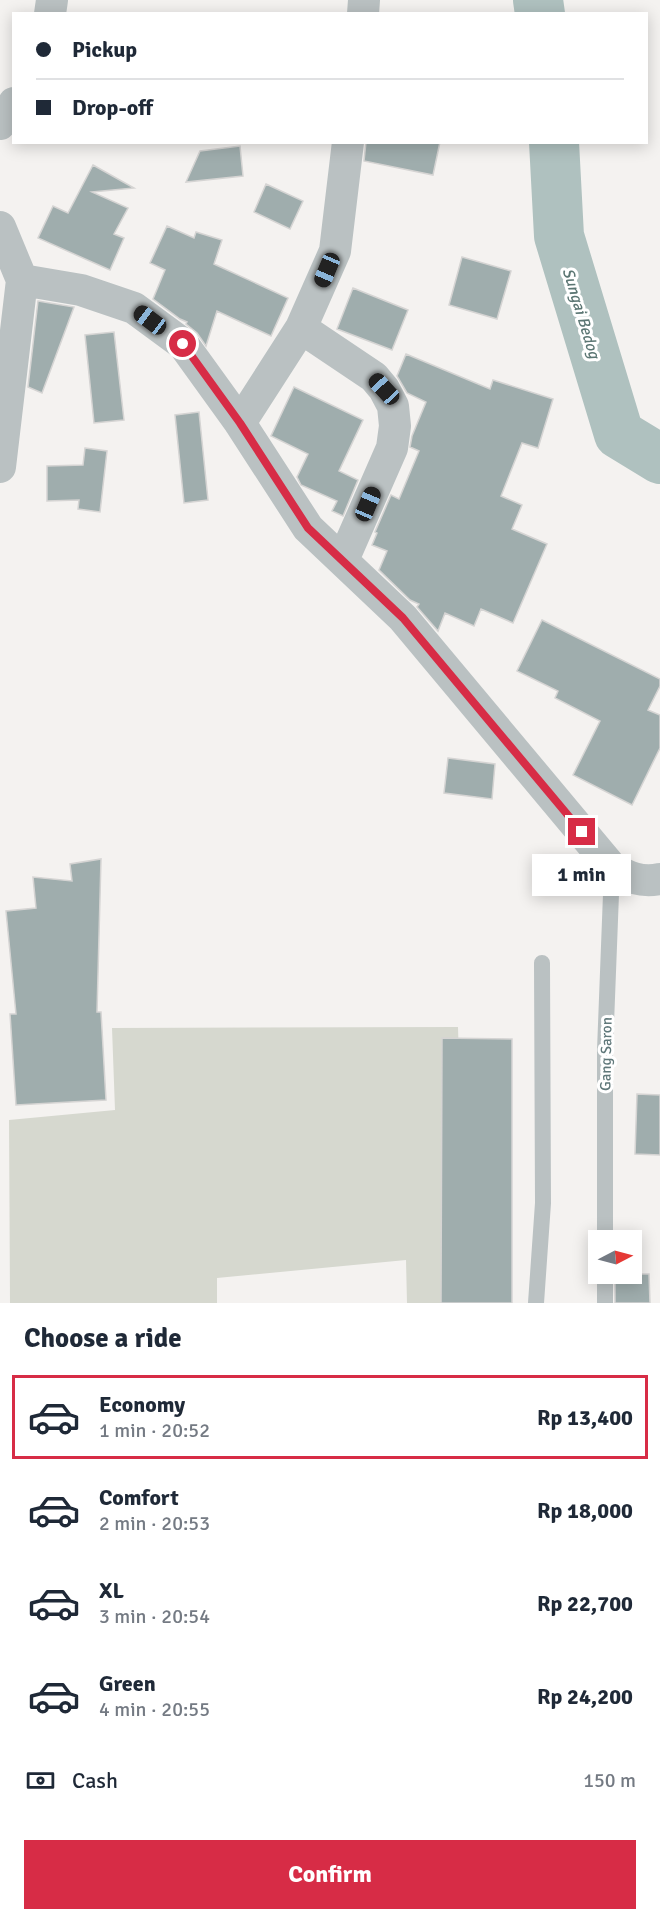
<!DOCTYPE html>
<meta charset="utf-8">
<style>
:root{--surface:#fff;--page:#f6f6f7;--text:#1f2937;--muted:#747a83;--line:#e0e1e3;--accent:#d72c46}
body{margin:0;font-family:Signika,sans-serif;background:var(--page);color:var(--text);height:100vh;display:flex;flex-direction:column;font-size:22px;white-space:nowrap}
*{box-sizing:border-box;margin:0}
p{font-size:20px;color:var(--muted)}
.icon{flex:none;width:33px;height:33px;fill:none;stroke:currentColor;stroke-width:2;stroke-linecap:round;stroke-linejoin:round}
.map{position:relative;height:1303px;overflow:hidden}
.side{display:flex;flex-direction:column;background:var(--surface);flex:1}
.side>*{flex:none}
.banner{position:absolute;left:12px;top:12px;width:636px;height:132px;border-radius:0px;box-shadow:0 3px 15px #0003;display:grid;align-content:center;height:132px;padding:0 24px;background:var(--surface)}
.needle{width:39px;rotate:84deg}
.fabs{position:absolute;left:588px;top:1230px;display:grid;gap:12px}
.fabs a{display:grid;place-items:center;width:54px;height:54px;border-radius:0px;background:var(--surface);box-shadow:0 3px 15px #0003;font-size:30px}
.end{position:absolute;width:27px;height:27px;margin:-14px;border:8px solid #d72c46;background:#fff;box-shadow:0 0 0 3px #fff}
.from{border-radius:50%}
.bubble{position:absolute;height:42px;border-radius:0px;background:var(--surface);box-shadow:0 3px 15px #0003;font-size:20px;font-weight:700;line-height:42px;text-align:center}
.car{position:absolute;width:18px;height:36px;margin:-18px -9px;border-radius:8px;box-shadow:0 0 4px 2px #0007;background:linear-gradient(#222 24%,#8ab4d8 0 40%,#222 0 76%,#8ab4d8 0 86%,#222 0)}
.banner b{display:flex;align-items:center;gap:21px;height:57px;font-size:22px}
.banner b+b{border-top:2px solid var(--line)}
.banner i{width:15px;height:15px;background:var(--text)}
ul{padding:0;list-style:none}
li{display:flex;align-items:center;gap:18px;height:84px;margin:0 12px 9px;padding:0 12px;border:3px solid transparent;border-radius:0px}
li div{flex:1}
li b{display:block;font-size:22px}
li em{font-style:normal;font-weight:700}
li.current{border-color:var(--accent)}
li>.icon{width:54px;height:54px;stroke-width:1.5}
h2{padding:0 24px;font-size:27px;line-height:72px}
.pay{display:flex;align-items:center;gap:15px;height:66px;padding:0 24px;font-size:22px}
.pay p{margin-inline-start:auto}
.primary-button{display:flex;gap:12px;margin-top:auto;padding:12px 24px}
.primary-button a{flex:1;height:69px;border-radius:0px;background:var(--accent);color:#fff;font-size:24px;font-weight:700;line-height:69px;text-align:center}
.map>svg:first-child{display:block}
</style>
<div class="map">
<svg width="660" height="1303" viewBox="0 0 660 1303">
<rect width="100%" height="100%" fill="#f4f2f0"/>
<!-- green -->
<path fill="#d6d8cf" d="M458,1027l8,276h-59l-1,-43 -189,18v25h-207l-1,-183 106,-10 -3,-82z"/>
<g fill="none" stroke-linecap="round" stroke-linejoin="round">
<!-- river -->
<path stroke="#afc1bf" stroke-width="50" d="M538,0l2,14
M554,142l5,94 60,198 41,25"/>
</g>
<!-- building -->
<path fill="#9fadad" stroke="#d5d4d3" stroke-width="1.5" d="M366,142h74l-7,33 -69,-14z
M240,146l3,30 -57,6 14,-31z
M93,165l41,23 -42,4 36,16 -14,26 10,4 -14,32 -72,-32 15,-32 15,7z
M266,184l37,17 -13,28 -36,-17z
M167,226l27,12 2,-6 26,8 -8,24 74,34 -17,38 -54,-25 -11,35 -9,-13 -11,-9 1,-2 -7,-3 -27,-20 12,-29 -15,-7z
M462,257l49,14 -14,48 -48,-14z
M353,288l55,22 -16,40 -55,-21z
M38,301l36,6 -32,86 -14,-6z
M114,332l10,88 -30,3 -9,-88z
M406,354l84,35 3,-9 60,19 -15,49 -16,-5 -21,53 21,9 -10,24 35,15 -34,79 -32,-14 -7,17 -29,-13 -7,18 -21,-24 2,-3 -9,-4 -31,-30 8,-19 -15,-6 5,-12 -2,-1 16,-37 8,4 20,-48 -9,-4 2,-11 14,-34 -19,-9 -10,-17z
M294,387l69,33 -24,51 19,9 -15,36 -11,-5 5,-10 -36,-16 -4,-8 11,-23 -37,-18z
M199,412l9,88 -24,3 -9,-88z
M85,448l22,3 -7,61 -22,-3 1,-9 -32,1v-35l36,-1z
M542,620l118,59v7l-12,24 12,5v33l-28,57 -59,-30 27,-54 -45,-23 3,-7 -41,-20z
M448,758l47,6 -3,35 -48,-6z
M101,859l-4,153h4l5,88 -90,5 -6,-91h6l-10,-103 30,-3 -3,-31 39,4 -2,-17z
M442,1038l70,1v264h-71z
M637,1094l23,1v60l-25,-1z
M615,1274h34l1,29h-35z"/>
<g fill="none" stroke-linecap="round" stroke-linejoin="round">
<!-- service -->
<path stroke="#bac1c2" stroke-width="16" d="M605,1240v-190l7,-182
M605,1274v29
M536,1303l7,-100 -1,-240"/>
<!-- minor -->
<path stroke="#bac1c2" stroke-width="32" d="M50,14l2,-14
M363,14l1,-14
M0,124l14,-21
M0,227l22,53 59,10 53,18 49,36 57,79 68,105 95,90 209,250c16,9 29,15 48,11
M301,328l73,49 10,12 9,17 2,20 -3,22 -49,112
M240,423l61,-95 34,-77 13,-109
M0,467l22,-187"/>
</g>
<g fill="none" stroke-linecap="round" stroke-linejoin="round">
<!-- route -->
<path stroke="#d72c46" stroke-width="8" d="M183,344l57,79 68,105 95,90 179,214"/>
</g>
<g text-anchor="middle" stroke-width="6" stroke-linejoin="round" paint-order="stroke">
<!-- street labels -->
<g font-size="15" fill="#60787a" stroke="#fff">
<text transform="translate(606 1054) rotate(-89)" y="5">Gang Saron</text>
</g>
<!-- water labels -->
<g font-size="16" font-style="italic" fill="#5b7673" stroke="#fff">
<text transform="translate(582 313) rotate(73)" y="6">Sungai Bedog</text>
</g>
</g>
</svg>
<div class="fabs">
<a><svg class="needle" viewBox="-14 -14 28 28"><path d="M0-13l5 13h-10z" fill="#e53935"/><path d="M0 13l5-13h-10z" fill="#747a83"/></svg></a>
</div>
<i class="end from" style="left:183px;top:344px"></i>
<i class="end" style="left:582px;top:832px"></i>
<div class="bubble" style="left:532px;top:854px;width:99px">1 min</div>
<i class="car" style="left:327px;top:270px;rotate:203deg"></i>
<i class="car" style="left:150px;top:320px;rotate:307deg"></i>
<i class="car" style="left:384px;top:389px;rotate:317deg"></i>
<i class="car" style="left:368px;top:504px;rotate:23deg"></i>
<div class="banner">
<b><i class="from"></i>Pickup</b>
<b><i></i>Drop-off</b>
</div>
</div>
<section class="side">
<h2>Choose a ride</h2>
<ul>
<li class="current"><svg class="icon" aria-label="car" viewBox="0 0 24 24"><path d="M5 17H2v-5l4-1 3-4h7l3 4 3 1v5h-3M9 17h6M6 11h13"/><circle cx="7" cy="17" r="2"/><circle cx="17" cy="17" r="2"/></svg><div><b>Economy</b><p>1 min · 20:52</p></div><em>Rp 13,400</em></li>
<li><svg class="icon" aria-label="car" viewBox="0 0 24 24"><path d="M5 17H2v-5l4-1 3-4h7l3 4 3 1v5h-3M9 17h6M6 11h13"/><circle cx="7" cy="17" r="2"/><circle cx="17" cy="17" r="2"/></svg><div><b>Comfort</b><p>2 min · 20:53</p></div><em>Rp 18,000</em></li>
<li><svg class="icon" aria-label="car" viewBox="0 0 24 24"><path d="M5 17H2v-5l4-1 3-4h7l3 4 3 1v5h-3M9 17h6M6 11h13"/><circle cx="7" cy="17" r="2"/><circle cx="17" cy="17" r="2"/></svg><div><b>XL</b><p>3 min · 20:54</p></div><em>Rp 22,700</em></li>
<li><svg class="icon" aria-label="car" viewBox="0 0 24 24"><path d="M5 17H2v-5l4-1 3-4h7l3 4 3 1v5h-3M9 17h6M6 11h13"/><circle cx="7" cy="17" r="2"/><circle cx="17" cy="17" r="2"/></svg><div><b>Green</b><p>4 min · 20:55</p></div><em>Rp 24,200</em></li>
</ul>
<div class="pay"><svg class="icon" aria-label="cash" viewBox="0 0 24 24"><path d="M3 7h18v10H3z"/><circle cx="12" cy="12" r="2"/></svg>Cash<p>150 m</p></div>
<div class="primary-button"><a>Confirm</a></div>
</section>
